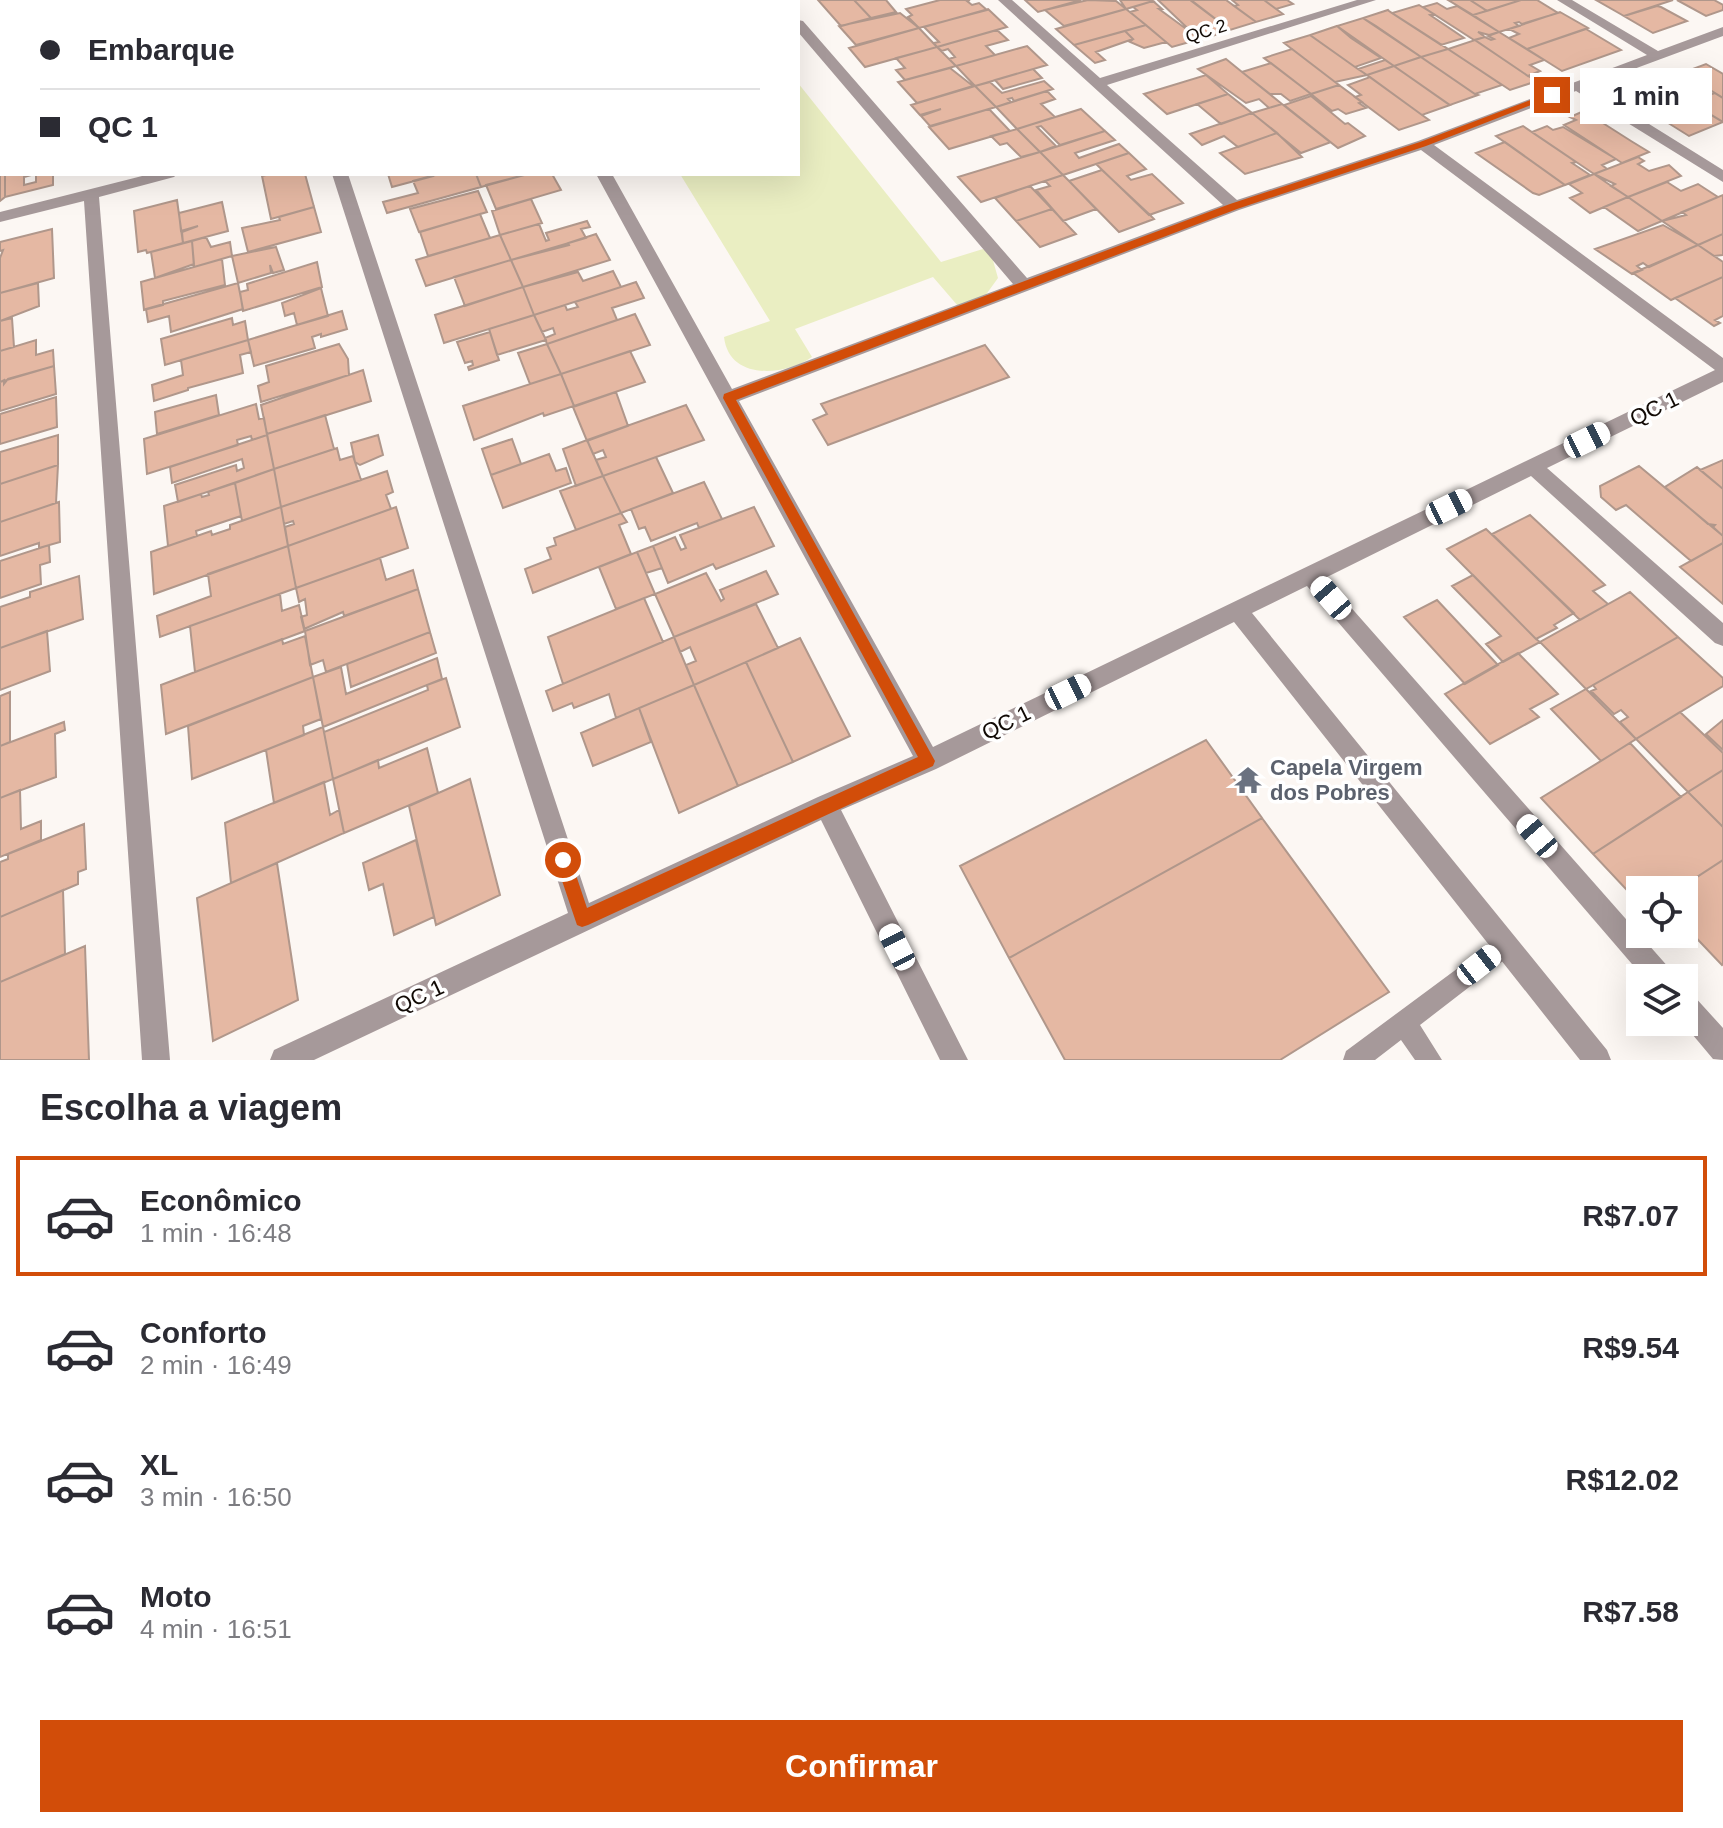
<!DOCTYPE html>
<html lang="pt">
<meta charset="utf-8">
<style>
:root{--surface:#fff;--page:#f7f7f7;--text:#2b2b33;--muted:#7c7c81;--line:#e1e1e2;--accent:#d24d09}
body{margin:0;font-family:Arial,sans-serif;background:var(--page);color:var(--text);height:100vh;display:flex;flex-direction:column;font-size:30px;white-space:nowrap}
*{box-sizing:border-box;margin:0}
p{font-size:26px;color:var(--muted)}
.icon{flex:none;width:44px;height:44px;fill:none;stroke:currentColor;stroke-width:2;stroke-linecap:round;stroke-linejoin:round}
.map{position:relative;height:1060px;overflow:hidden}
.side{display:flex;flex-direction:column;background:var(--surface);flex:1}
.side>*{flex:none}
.hud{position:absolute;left:0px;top:0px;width:800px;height:176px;box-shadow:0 8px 32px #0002;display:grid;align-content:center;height:176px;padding:0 40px;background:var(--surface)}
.tools{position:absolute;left:1626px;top:876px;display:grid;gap:16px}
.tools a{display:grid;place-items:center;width:72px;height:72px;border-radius:0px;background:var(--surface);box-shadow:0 8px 32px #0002;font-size:40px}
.end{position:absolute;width:36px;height:36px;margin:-18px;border:10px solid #d24d09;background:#fff;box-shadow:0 0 0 4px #fff}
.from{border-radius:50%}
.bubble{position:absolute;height:56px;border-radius:0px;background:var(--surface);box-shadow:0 8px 32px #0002;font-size:26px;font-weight:700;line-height:56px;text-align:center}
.car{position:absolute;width:24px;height:48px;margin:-24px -12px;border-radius:10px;box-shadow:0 0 6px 2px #0007;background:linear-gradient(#fff 24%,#345 0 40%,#fff 0 76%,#345 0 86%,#fff 0)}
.hud b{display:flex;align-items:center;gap:28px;height:76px;font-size:30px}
.hud b+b{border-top:2px solid var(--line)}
.hud i{width:20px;height:20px;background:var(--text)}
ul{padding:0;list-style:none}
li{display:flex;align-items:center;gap:24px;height:120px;margin:0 16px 12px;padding:0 24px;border:4px solid transparent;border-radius:0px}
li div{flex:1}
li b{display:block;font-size:30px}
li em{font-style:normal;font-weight:700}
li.active{border-color:var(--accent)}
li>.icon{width:72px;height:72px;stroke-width:1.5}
h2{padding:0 40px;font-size:36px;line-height:96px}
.button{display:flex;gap:16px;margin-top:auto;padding:16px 40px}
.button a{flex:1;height:92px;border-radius:0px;background:var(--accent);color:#fff;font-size:32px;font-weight:700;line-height:92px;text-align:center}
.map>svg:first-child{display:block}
</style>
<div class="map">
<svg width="1723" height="1060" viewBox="0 0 1723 1060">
<rect width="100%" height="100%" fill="#fcf7f3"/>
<!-- green -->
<path fill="#eaeec2" d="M798,83l143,179 42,-13 9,8 6,21 -13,18 -27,10 -25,-29 -138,52 17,28c-27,19 -83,24 -88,-20l46,-16 -90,-147h118z"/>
<!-- building -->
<path fill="#e5b8a3" stroke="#b0978b" stroke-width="2" d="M818,0h36l17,18 -30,8z
M854,0h32l10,12 -25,6z
M940,0h30l-3,1 5,4 7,-2 8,7 -68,18 -11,-11 4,-2 -6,-6z
M1025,0h56l-43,12z
M1088,0l28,1 10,8 -62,17 -19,-16z
M1120,0h31l2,1 -27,8z
M1158,0h32l40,30 -30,10z
M1191,0h35l30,22 -26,8z
M1232,0h32l19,14 -27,8 -22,-16 4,-1z
M1264,0h23l6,4 -17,5z
M1448,0h22l17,11 -14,4z
M1470,0h51l-34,11z
M1521,0h16l21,13 -36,11 -3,-2 -4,1 4,3 -20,6 -26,-17z
M1596,0h77l-49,16z
M1677,0h37l9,5v5l-17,6z
M1153,1l9,8h-3l41,30 -28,8 -42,-35 7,-2 -4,-3z
M1437,3l10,6 10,-3 42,26 -10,3 -11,-3 7,5 -11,3 -51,-33z
M1419,5l15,9 -4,1 34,23 -23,7 -49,-32z
M1657,6l4,1 26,14 -34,12 -29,-17z
M988,9l19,18 -70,20 -3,-4 5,-1 -15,-15z
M1126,9l20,16 -72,20 -18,-16z
M1388,10l1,1 59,38 -27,8 -58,-39z
M1560,12l28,16 -61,21 -18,-11 10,-4 -10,-5z
M900,13l19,15 -63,17 -17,-19z
M1363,18l13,8 45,31 -27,9 -57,-40z
M1146,25l20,17 -22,6 -14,-6 3,-3 -8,-8z
M1337,26l14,12 30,20 -26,9 -45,-32z
M919,28l18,19 -72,20 -16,-19z
M1586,29l35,21 -59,21 -35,-22z
M997,30l11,10 -22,6 9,9 -39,11 -7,-7 6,-2 -7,-8 -6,2 -5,-4z
M1125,31l8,8 -37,13 9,8 -10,3 -21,-18z
M1499,32l45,28 -14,5 10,6 -12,5 -53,-36 10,-3 6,3 3,-1 -6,-3z
M1310,35l45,32 12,8 -32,7 -51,-39z
M1475,40l53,36 9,5 -27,9 -62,-41z
M1027,46l20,19 -72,21 -19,-20z
M937,47l19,19 -51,14 -9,-10 9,-2 -9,-10z
M1292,49l43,33 4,3 -28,9 -47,-36z
M1448,49l54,36 -27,9 -54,-37z
M1421,57l54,37 3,1 -28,10 -56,-39z
M1226,59l16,13 40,32 -13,4 -10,-9 -13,4 -48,-34z
M1385,60l9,6 -27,9 -9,-6z
M1271,63l40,31 -21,7 -9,-7h-11l-28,-22z
M1706,64l17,10v24l-41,-25z
M1394,66l54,38 2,1 -28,10 -55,-40z
M950,68l23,18 -56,17 -19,-21z
M1033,69l9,9 -39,11 -8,-9z
M1206,75l22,19 -61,20 -23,-20z
M1370,77l52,38 7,5 -30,10 -44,-33 6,-2 -13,-10z
M1672,77l31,20 12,-4 8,5v24l-65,-39z
M1649,78l9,5 65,39 -34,14 -64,-40 -1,-9z
M1044,81l9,8 -39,12 -2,-3 -4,1 3,3 -15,5 -21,-21 15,-4 12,11z
M1339,85l23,17 -3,1 7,5 -20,6 -8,-5 -6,2 -21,-17z
M975,86l21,21 -66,19 -9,-10 20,-7 -21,6 -9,-10z
M1047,91l8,8 -14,5 14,13 -38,12 -21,-22z
M1228,94l24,19 -31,11 -24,-20z
M1311,96l34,28 3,-1 17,13 -27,12 -54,-43z
M1282,104l48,38h1l-30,11 -49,-40z
M989,109l21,22 -61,18 -20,-22z
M1081,109l24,22 -45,14 -19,-19 -4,1 19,19 -16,6 -23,-23z
M1584,111l47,30 18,11 -27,11 -58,-38 12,-5 -6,-3z
M1252,113l25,20 -39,14 -14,-11 -22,9 -12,-11z
M1523,126l53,36 -4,1 18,12 -25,10 -69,-49z
M1547,126l6,4 10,-3 53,32 -14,6 5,4 -13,5 -62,-42z
M1017,129l23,23 -19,5 -14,-14 -7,2 -9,-9z
M1105,131l10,9 -40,13 4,5 40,-14 10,9 -66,22 -23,-23z
M1277,133l25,24 -57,17 -25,-21z
M1505,142l60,43 -26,10 -6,-2 -57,-40z
M0,152l2,22h3v23l-5,4z
M1040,152l23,23 -82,27 -23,-25z
M1129,153l17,16 -19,7 4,4 21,-6 31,29 -34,12 -53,-51z
M1638,157l6,4 -6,3 11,7 20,-6 12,11 -53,21 -17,-11 4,-2 -21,-10z
M1102,170l48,45 4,4 -35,13 -50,-51z
M5,174h30l-11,3v8l12,-3v-8h17v11l-48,12z
M270,174h35l9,33 -43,12 -9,-43z
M388,174h44l1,2 -41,11z
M439,174h37l5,13 -94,26 -4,-11 35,-9 -5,-12z
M476,174h52l-47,13z
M528,174h24l9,16 -65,19 -10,-24z
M1594,174l13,9 21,14 -38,16 -20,-15 12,-5 -13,-9z
M1063,175l6,6 27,28 -33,12 -27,-31 14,-4 -5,-5z
M1667,182l14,9 17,-7 20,13 -56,24 -34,-24z
M1030,186l22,23 -36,12 -21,-23z
M478,191l9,21 -68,20 -9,-23z
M1723,195v39l-25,11 -36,-24 24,-6 -4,-3z
M1628,197l34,24 -24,10 -34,-24z
M531,199l11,24 -42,12 -8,-24z
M177,200l6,43 -36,10 -1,-3 -8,2 -4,-41z
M222,202l6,29 -45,12 -1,-11 16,-6 -17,5 -2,-18z
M314,207l7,25 -73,20 -6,-24 38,-8 -1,-3z
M1052,209l24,25 -36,13 -24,-26z
M480,214l10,24 -62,18 -8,-24z
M587,221l3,6 -9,2 5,9 -75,22 -11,-25 39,-11 7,17 3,-1 -3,-7z
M1663,225l35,20 -49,22 -6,-4 -6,3 5,4 -10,4 -37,-25z
M52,229l2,49 -54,15v-35l3,-8 -3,1v-9z
M596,234l14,26 -87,27 -12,-27 58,-15 -1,-2z
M1723,234v21l-9,1 -16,-11z
M500,235l11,25 -85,26 -10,-26z
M206,237l5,10 19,-5 2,14 -38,11 -2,-26z
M192,241l2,23 -39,14 -4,-26z
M1698,245l25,17v15l-52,23 -38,-27z
M276,247l8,23 -11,3 -3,-8 1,8 -33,10 -6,-27z
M222,259l3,26 -62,16v4l-19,5 -3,-28z
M511,260l12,27 -58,19 -11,-29z
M317,262l5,25 -79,24 -3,-19 8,-2 -1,-6z
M613,271l8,16 -87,28 -11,-28 55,-15 5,9z
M1723,277v39l-8,4 5,3 -6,3 -39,-28z
M636,282l8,16 -32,10 5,12 -70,24 -2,-6 10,-4 -2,-6 -11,4 -8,-17 31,-10 2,5 11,-3 -3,-5z
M38,283l1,23 -39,15v-28z
M238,283l5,26 -72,23 -2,-16 -21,6 -2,-13z
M523,287l11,28 -90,28 -9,-28z
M321,288l7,28 -31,9 -3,-12 -9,3 -3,-13z
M342,311l5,18 -26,8v-3l-9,3 3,11 -61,18 -6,-26z
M635,314l15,31 -89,29 -14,-30z
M534,315l12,25 -49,15 -8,-26z
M12,318l2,29 -14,4v-30z
M232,318l1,7 12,-4 3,19 -83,25 -4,-26z
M490,332l9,28 -30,10 -1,-3 5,-2 -1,-4 -7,2 -8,-21z
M36,340v15l17,-5 1,16 -54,16v-31z
M248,340l3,12 -11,3 3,18 -55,15v2l-34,11 -2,-16 31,-10 -2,-15z
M339,344l9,15 1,16 -88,27 -3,-16 11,-4 -3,-16z
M547,344l14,30 -31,10 -12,-31z
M985,345l24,32 -181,68 -15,-25 14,-6 -6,-10z
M630,351l15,31 -71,24 -13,-32z
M54,366l2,28 -56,17v-29l4,-2v4l4,-5z
M363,370l8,31 -104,33 -6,-29z
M561,374l13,32 -30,10 -1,-3 -69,27 -11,-34z
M616,392l12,34 -41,15 -14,-34z
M216,395l3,20 -62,19 -2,-22z
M56,397l1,30 -57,17v-30z
M256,404l3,15 5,-1 3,17 -15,5 -1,-4 -14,4 1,5 -91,29 -3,-35z
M686,405l18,35 -101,36 -7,-16 10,-3 -3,-7 -10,4 -6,-14z
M325,415l9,34 -60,20 -7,-35z
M58,435v30l-58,19v-32z
M267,435l7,34 -96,33 -3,-17 61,-20 1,6 7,-3 -2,-9 -70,24 -2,-16z
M378,435l5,20 -23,10 -5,-3 -4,-19z
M512,439l9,25 -30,11 -9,-26z
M587,440l16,36 -27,10 -13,-37z
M337,448l3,12 13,-4 8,24 -80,27 -7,-38z
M549,454l7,17 10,-3 5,15 -68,25 -12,-33z
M656,457l17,36 -52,20 -18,-37z
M1723,460v29l-23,-19z
M58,465l-2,38 -56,19v-38z
M1639,466l84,70v7l-32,18 -65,-56 -10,5 -15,-13 -1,-11z
M1697,467l26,22v47l-10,-9 2,-2 -7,-1 -43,-37z
M274,469l7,38 -39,14 -7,-38z
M387,471l6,21 -7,3 5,14 -103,37 -3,-19 9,-3 -1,-3 -9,3 -3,-17z
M603,476l18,37 -45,17 -16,-39z
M704,482l18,37 -23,9 -2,-5 -46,18 -6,-14 -6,2 -8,-20z
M235,483l6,33 -45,15 1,5 -29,10 -4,-40 37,-12 1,3 7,-2 -1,-3z
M59,502l1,40 -21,6v-5l-39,13v-34z
M281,507l7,39 -134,48 -3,-42 60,-21 1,4 18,-6v-4z
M396,507l12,41 -112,40 -8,-42z
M754,507l20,39 -58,23 -3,-5 -45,19 -15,-37 22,-9 6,13 5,-2 -6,-13z
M621,513l6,9 -8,3 12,29 -98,39 -8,-24 26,-10 -4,-11 9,-3 -2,-7z
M1530,515l75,70 -12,6 15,13 -28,16 -88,-86z
M1486,529l88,84 -20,12 3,3 -21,11 -89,-90z
M1723,543v61l-43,-37z
M49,545l1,17 -10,3 1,19 -41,14v-37z
M288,546l8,42 -136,49 -3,-21 54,-20 -3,-22z
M653,546l9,22 -16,5 -9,-21z
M637,552l18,42 -39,15 -17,-42z
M380,558l6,22 27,-10 5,19 -74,27 -1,-4 -39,17 -3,-12 6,-2 -2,-16 -6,3 -3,-14z
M766,571l12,23 -104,43 -19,-43 51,-21 15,28 3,-2 -4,-9z
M1473,575l63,64 4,3 -37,20 -17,-18 15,-8 -49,-50z
M79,576l4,43 -83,29v-41l30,-10v-5z
M418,589l12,43 -104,40 -3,-12 -13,5 -5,-34z
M1630,592l48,45 -92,52 -46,-47z
M280,594l2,17 17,-6 6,26 -110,41 -5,-46z
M644,598l19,44 -100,42 -15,-47z
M1437,600l61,65 -33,19 -61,-67z
M756,604l22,44 -84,37 -8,-20 10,-4 -6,-14 -10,5 -6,-15z
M47,631l3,40 -50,19v-42z
M430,632l6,21 -85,34 -4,-23z
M305,636l8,41 -147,57 -5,-49 121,-46 1,5z
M674,637l20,48 -78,33 -7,-24 -35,14 -2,-5 -19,8 -7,-20z
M1678,637l45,41v8l-87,53 -16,-17 8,-5 -7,-7 -7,4 -23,-23 5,-2 -3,-4z
M800,638l50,98 -57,26 -47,-100z
M1518,653l40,41 -28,15 9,8 -49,27 -45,-50z
M437,658l5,21 -119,48 -10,-50 28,-10 5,27z
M746,662l47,100 -55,24 -44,-101z
M313,677l8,42 -18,7 1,9 -112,44 -4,-53z
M446,678l14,49 -127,52 -9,-47 104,-42 -1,-5z
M694,685l44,101 -59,27 -40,-105z
M1586,689l50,50 -35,22 -50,-52z
M10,692v50l-10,4v-50z
M639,708l12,34 -58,24 -12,-33z
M1680,712l43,41v17l-35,22 -52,-53z
M1723,720v30l-17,-16z
M64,722l1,8 -10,4 1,43 -56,21v-52z
M323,727l10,52 -59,24 -8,-53z
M1206,740l56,78 -253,140 -49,-92z
M1630,743l51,54 -88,57 -52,-56z
M427,748l11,45 -94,40 -11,-54 45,-19 1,8z
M1723,770v57l-35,-35z
M470,779l30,116 -64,30 -27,-119z
M324,782l6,33 9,-5 5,23 -113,50 -6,-60z
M20,790l1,39 20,-8v19l-41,17v-59z
M1688,792l35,35v33l-46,30h-37v14l-47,-50z
M1262,818l127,174 -109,68h-215l-56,-102z
M84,824l2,45 -8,3v12l-78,33v-55l8,-3v-5z
M416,840l18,77 -40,18 -11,-51 -14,6 -6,-27z
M1723,860v104l-1,1 -38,-40v-35h-7z
M277,863l21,137 -85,41 -16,-143z
M63,890l2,64 -65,28v-65z
M85,946l4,114h-89v-78z"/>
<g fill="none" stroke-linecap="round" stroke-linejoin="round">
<!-- lane -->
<path fill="#a6999a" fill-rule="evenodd" d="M1504,934l8,4 4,8 -4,8 -92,71 22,35h-27l-14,-20 -26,20h-32l3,-9z"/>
<!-- street -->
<path fill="#a6999a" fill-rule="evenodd" d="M503,0h12l1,2h-12z
M771,0h13l1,2h-13z
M998,0h14l88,78 257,-78h19l-269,85 130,115 181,-59 229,-86 -90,-55h15l86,51 65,-24v9l-135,50 135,84v12l-147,-91 -142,54 289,213v24l-176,86 176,155v23l-8,-3 -184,-167 -206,102 345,391 4,9h-30l-337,-392 -55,27 355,437 4,10h-31l-346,-438 -298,147 -95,41 127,250h-28l-119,-240 -507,240h-44l4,-10 294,-137 -236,-739h16l241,729 229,-106 95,-41 -317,-582h16l120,215 281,-105 -215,-252v-12l5,1 224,257 196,-73zM1421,150l294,220 -782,377 -194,-346 500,-191z
M0,89h2v8h-2z
M150,174h27l-3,3 -75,20 71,863h-28l-58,-859 -84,21v-10z
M1684,991l9,4 30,33v32l-10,-1 -31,-37z"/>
</g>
<!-- route -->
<path fill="#d24d09" d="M1549,93l8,2 -131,51 -189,63 -501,191 199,361 -2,5 -345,159 -6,2 -5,-2 -22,-65 2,-6h12l18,54 331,-151 -195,-359 1,-4 506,-190 190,-62z"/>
<!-- icons -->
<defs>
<g id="temple-bare" transform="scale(2.16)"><path d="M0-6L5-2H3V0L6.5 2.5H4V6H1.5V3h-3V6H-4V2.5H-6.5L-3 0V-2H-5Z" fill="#6b7280" stroke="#fff" stroke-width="2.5" paint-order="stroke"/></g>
</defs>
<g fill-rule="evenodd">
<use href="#temple-bare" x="1248" y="780"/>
</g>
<g text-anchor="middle" stroke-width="7" stroke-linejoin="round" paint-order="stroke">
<!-- far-street labels -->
<g font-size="18" fill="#110a05" stroke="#fff">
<text transform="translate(1206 31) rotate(-17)" y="6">QC 2</text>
</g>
<!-- street labels -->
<g font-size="22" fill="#110a05" stroke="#fff">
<text transform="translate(1654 408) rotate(-26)" y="8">QC 1</text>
<text transform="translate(1006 722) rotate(-26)" y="8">QC 1</text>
<text transform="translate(419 996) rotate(-25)" y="8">QC 1</text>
</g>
<!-- worship labels -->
<g font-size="22" font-weight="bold" fill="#5b616d" stroke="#fff" text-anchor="start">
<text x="1270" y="775">Capela Virgem<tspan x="1270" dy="25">dos Pobres</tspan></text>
</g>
</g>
</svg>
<div class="tools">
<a><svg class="icon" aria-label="locate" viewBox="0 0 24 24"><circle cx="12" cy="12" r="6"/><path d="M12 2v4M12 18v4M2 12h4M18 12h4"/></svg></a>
<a><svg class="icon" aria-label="layers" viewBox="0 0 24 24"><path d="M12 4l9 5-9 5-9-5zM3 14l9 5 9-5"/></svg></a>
</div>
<i class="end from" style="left:563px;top:860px"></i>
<i class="end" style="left:1552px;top:95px"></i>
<div class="bubble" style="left:1580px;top:68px;width:132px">1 min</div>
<i class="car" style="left:1587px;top:440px;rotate:64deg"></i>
<i class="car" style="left:1449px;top:507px;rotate:64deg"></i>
<i class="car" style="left:1331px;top:598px;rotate:319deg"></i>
<i class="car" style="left:1068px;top:692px;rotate:64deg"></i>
<i class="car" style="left:1537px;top:836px;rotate:319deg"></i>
<i class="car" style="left:897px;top:947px;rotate:333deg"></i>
<i class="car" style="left:1479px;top:965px;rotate:52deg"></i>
<div class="hud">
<b><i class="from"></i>Embarque</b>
<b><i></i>QC 1</b>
</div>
</div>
<section class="side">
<h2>Escolha a viagem</h2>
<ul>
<li class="active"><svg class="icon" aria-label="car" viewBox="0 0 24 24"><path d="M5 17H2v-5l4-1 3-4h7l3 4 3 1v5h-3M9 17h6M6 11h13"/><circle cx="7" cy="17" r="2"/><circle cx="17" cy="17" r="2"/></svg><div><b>Econômico</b><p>1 min · 16:48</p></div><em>R$7.07</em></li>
<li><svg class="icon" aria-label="car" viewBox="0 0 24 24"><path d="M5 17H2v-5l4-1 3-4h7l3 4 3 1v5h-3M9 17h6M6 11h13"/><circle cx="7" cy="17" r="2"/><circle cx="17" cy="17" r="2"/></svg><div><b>Conforto</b><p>2 min · 16:49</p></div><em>R$9.54</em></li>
<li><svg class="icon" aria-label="car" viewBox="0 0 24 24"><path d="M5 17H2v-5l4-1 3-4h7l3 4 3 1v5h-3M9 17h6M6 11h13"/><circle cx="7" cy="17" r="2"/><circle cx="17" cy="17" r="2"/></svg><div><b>XL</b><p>3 min · 16:50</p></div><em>R$12.02</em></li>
<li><svg class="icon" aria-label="car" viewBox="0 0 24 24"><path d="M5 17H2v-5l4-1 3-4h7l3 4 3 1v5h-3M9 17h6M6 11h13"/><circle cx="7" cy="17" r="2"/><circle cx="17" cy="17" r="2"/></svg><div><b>Moto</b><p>4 min · 16:51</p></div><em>R$7.58</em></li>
</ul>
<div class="button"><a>Confirmar</a></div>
</section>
